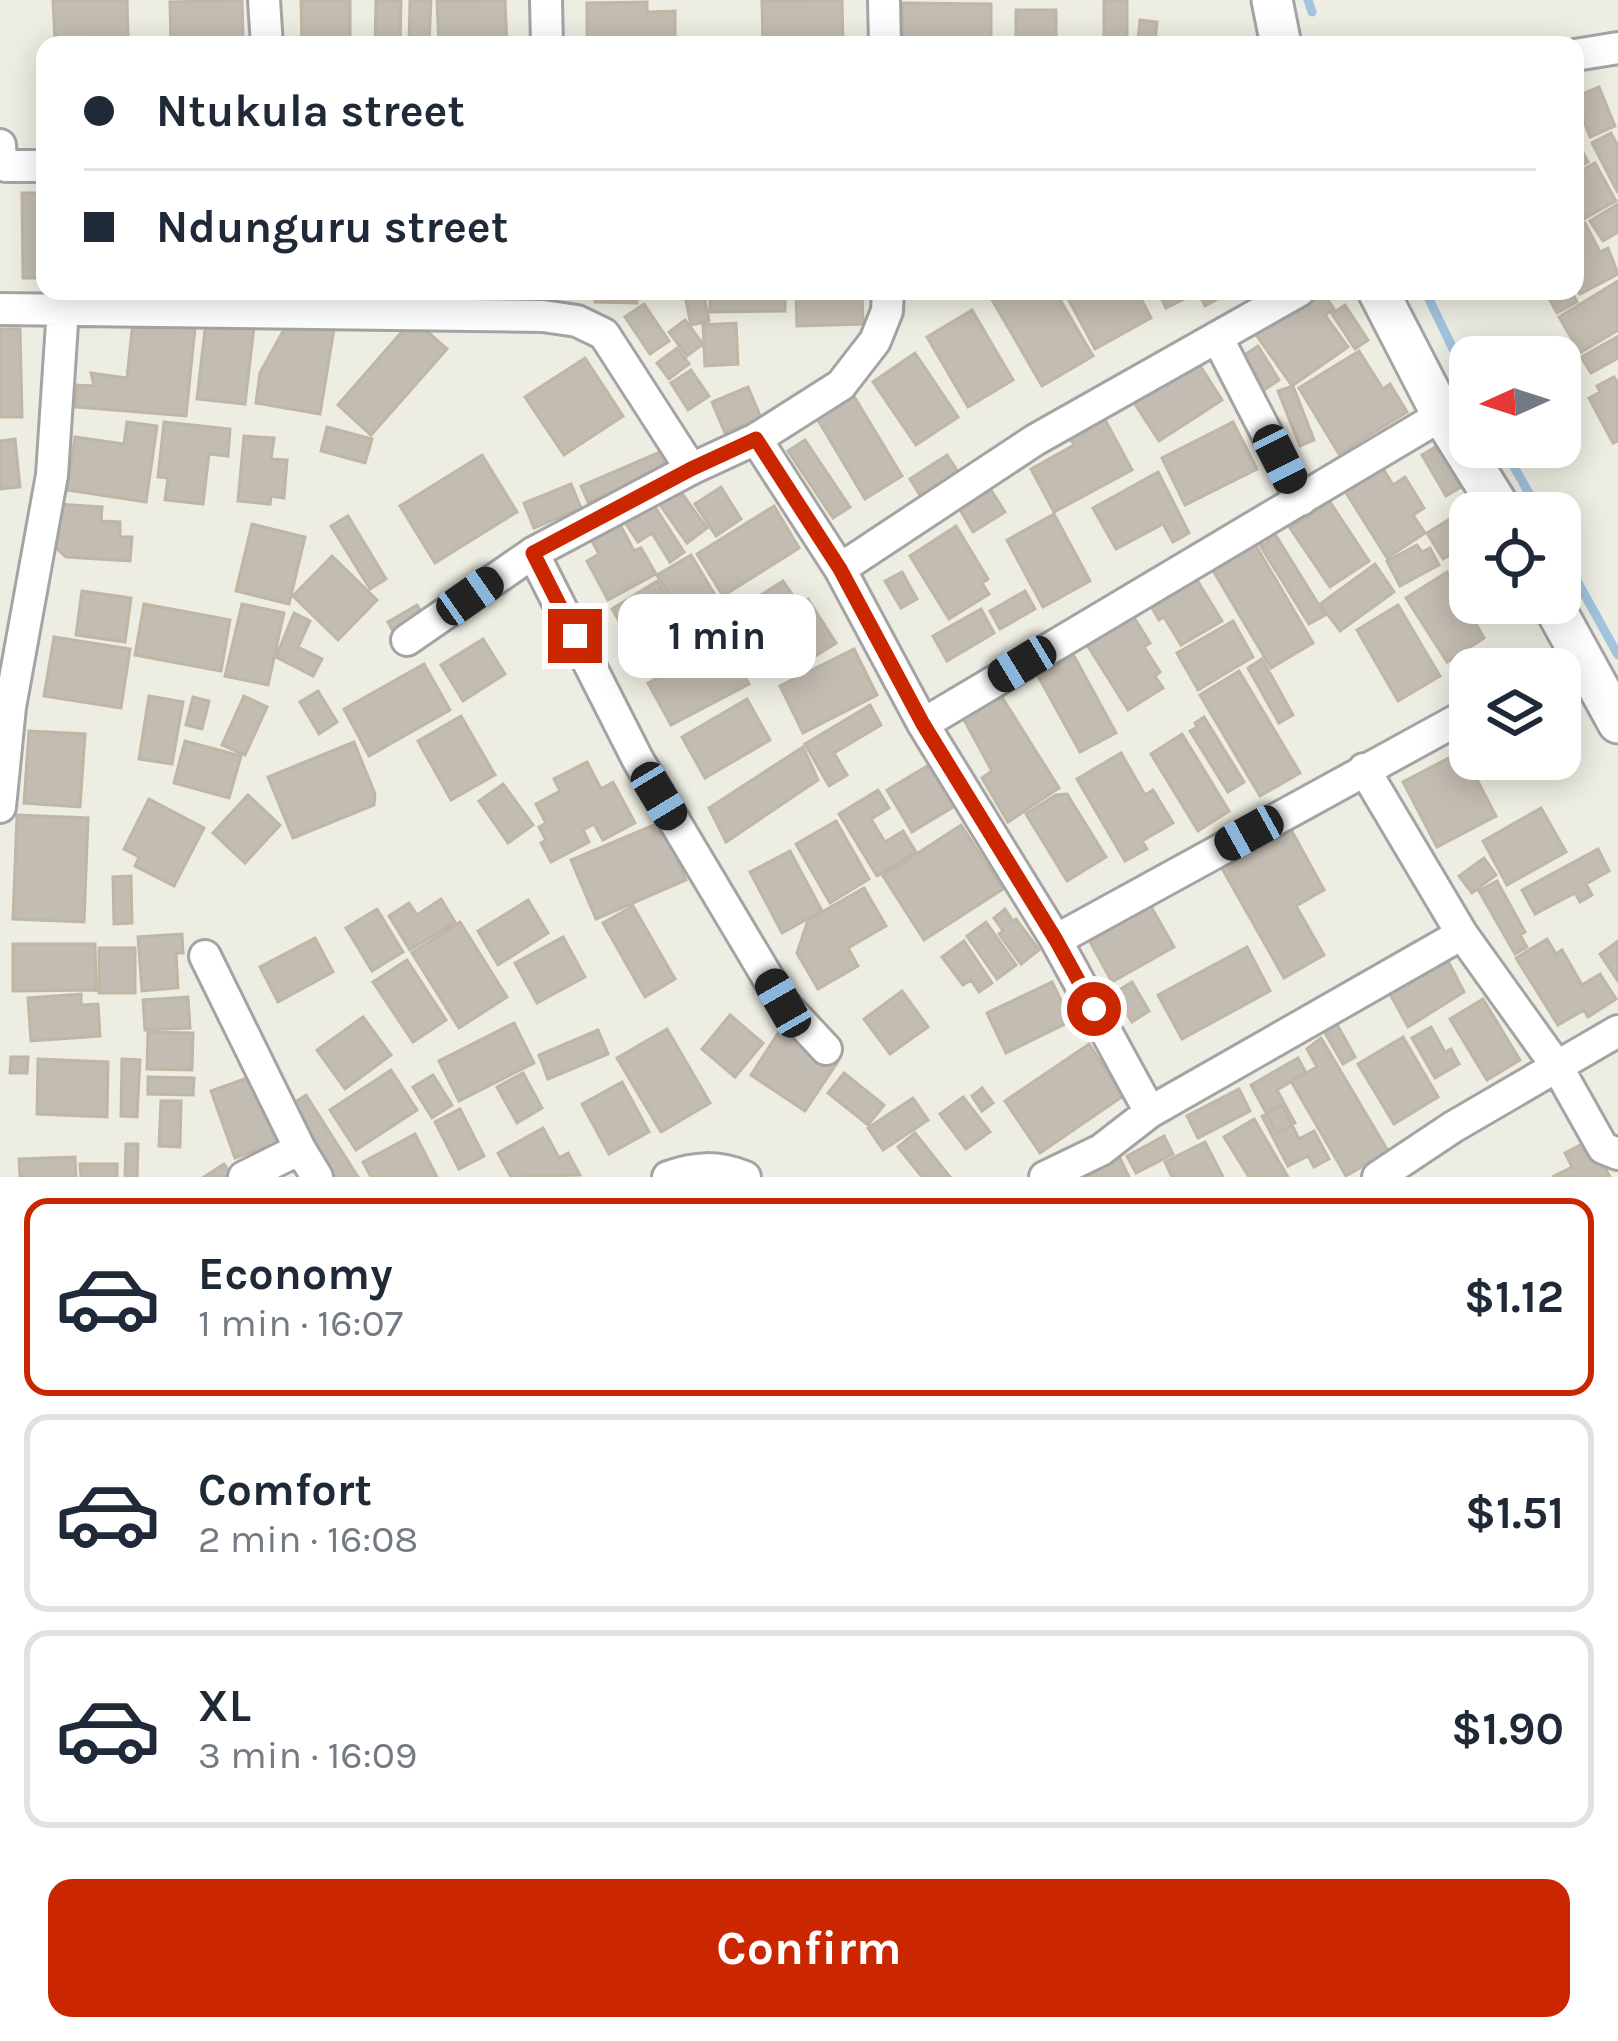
<!DOCTYPE html>
<meta charset="utf-8">
<style>
:root{--surface:#fff;--page:#f6f6f7;--text:#1f2937;--muted:#747a83;--line:#e0e1e3;--accent:#ca2600}
body{margin:0;font-family:Karla,sans-serif;background:var(--page);color:var(--text);height:100vh;display:flex;flex-direction:column;font-size:45px;white-space:nowrap}
*{box-sizing:border-box;margin:0}
p{font-size:39px;color:var(--muted)}
.icon{flex:none;width:66px;height:66px;fill:none;stroke:currentColor;stroke-width:2;stroke-linecap:round;stroke-linejoin:round}
.map{position:relative;height:1177px;overflow:hidden}
.side{display:flex;flex-direction:column;background:var(--surface);flex:1}
.side>*{flex:none}
.banner{position:absolute;left:36px;top:36px;width:1548px;height:264px;border-radius:24px;box-shadow:0 6px 30px #0003;display:grid;align-content:center;height:264px;padding:0 48px;background:var(--surface)}
.needle{width:78px;rotate:267deg}
.controls{position:absolute;left:1449px;top:336px;display:grid;gap:24px}
.controls a{display:grid;place-items:center;width:132px;height:132px;border-radius:24px;background:var(--surface);box-shadow:0 6px 30px #0003;font-size:60px}
.end{position:absolute;width:54px;height:54px;margin:-27px;border:15px solid #ca2600;background:#fff;box-shadow:0 0 0 6px #fff}
.from{border-radius:50%}
.bubble{position:absolute;height:84px;border-radius:24px;background:var(--surface);box-shadow:0 6px 30px #0003;font-size:39px;font-weight:700;line-height:84px;text-align:center}
.car{position:absolute;width:36px;height:72px;margin:-36px -18px;border-radius:15px;box-shadow:0 0 9px 3px #0007;background:linear-gradient(#222 24%,#8ab4d8 0 40%,#222 0 76%,#8ab4d8 0 86%,#222 0)}
.banner b{display:flex;align-items:center;gap:42px;height:114px;font-size:45px}
.banner b+b{border-top:3px solid var(--line)}
.banner i{width:30px;height:30px;background:var(--text)}
ul{padding:21px 0 0;list-style:none}
li{display:flex;align-items:center;gap:36px;height:198px;margin:0 24px 18px;padding:0 24px;border:6px solid var(--line);border-radius:24px}
li div{flex:1}
li b{display:block;font-size:45px}
li em{font-style:normal;font-weight:700}
li.on{border-color:var(--accent)}
li>.icon{width:108px;height:108px;stroke-width:1.5}
.cta{display:flex;gap:24px;margin-top:auto;padding:24px 48px}
.cta a{flex:1;height:138px;border-radius:24px;background:var(--accent);color:#fff;font-size:48px;font-weight:700;line-height:138px;text-align:center}
.map>svg:first-child{display:block}
</style>
<div class="map">
<svg width="1618" height="1177" viewBox="0 0 1618 1177">
<rect width="100%" height="100%" fill="#eeede3"/>
<g fill="none" stroke-linecap="round" stroke-linejoin="round">
<!-- stream -->
<path stroke="#a2c4dd" stroke-width="9" d="M1308,0l4,12
M1425,291l45,93
M1503,447l37,66
M1560,550l58,105"/>
</g>
<!-- building -->
<path fill="#c3bcb2" stroke="#c0b6a5" stroke-width="3" d="M53,0h74l1,37 -73,3z
M242,0l1,45h-72l-1,-43z
M301,0h49v45h-48z
M376,0h25l-1,45h-25z
M410,0h21l-2,45h-20z
M505,0l2,45h-68l-2,-44z
M842,0l1,45h-80l-1,-44z
M1104,0h23v45h-23z
M647,2v10l28,-1v34h-88v-42z
M903,3l88,1v41h-88z
M1016,10h40v35h-40z
M1140,20l17,2 -2,20 -17,-1z
M1599,87l16,39 -25,11 -15,-40z
M1611,133l7,13v47l-26,-50z
M1580,147l8,15 -13,7v-20z
M1595,163l21,38 -41,23v-50z
M22,193h23v85h-22z
M1618,204v28l-15,9 -13,-20z
M1585,223l15,29 8,-4 10,26 -38,20 -5,-9v-57z
M1618,281v49l-38,23 -21,-36z
M595,291h42v12l-42,-1z
M684,291h19l6,30 -18,4z
M710,291h75v20l-75,1z
M796,291h66l1,33 -66,2z
M987,291h68l38,65 -51,30z
M1064,291h73l14,27 -56,31z
M1158,291h63l2,5 -18,10 -7,-14 -32,16z
M1309,291h13l12,18 -9,6 23,32 -56,39 -39,-56z
M1545,291h26l6,11 -20,11z
M644,304l25,37 -19,13 -25,-37z
M1345,305l23,35 -13,9 -23,-35z
M972,310l41,70 -45,27 -41,-70z
M134,311l62,7 -10,98 -111,-9 2,-22 17,1 -3,-13 36,5z
M292,315l43,8 -15,91 -64,-11 4,-30z
M413,319l34,30 -76,86 -33,-30z
M685,320l18,24 -16,12 -18,-24z
M206,321l48,6 -9,77 -48,-5z
M736,323l2,41 -33,2 -2,-41z
M0,329h20l2,88h-22z
M1617,337l1,21 -27,15 -10,-16z
M1258,346l21,34 -15,10 -21,-34z
M677,348l12,16 -20,15 -12,-16z
M1359,351l24,38 7,-5 17,28 -68,42 -40,-66z
M915,353l43,64 -42,28 -43,-63z
M585,358l38,58 -59,39 -39,-58z
M1199,364l23,36 -63,41 -28,-43 48,-32 5,7z
M691,370l18,26 -21,14 -17,-27z
M1614,377l4,6v58l-5,2 -24,-45 11,-6 -3,-6z
M1293,386l21,54 -14,6 -22,-55z
M748,387l13,31 -36,15 -13,-31z
M852,393l50,83 -37,23 -50,-84z
M1103,416l29,54 -78,42 -23,-43 43,-24 -6,-10z
M127,422l30,4 -11,76 -79,-12 8,-53 49,7z
M164,422l66,7 -2,27 -19,-2 -6,50 -38,-4 3,-22 -10,-1z
M1233,422l24,47 -72,36 -23,-47z
M327,427l45,12 -7,24 -44,-12z
M244,436l30,2 -3,21 16,1 -3,38 -13,-2 -1,8 -32,-3z
M15,439l5,48 -20,2v-48z
M1449,439l24,41 -27,16 -24,-41z
M805,440l45,67 -17,11 -45,-67z
M660,452l7,17 -79,33 -7,-16z
M482,455l35,57 -82,51 -35,-57z
M947,455l15,23 -38,24 -14,-23z
M1380,464l13,21 12,-8 19,31 -11,7 12,18 -38,25 -44,-70z
M1158,472l31,61 -16,9 -10,-18 -47,25 -23,-41z
M986,482l19,30 -32,20 -18,-31z
M571,484l10,24 -47,20 -10,-25z
M721,487l20,32 -25,17 -21,-32z
M678,488l29,40 -20,15 -29,-41z
M646,493l38,59 -14,10 -18,-29 -14,9 -20,-30z
M1330,502l39,59 -39,26 -40,-59z
M55,504l47,3 -1,14 19,1v15h12l-2,24 -64,-4 -13,-12z
M774,506l25,42 -76,48 -26,-42z
M613,511l21,40 7,-3 15,26 -48,26 -21,-39 12,-7 -15,-28z
M1054,514l36,67 -47,26 -36,-67z
M1458,514l12,21v8l-27,16 -16,-26z
M348,516l38,63 -16,10 -39,-63z
M252,524l53,13 -16,67 -53,-13z
M956,526l32,53 -6,4 7,11 -40,25 -39,-63z
M1270,526l55,89 -16,9 -48,-77 7,-5 -7,-10z
M1253,528l9,15 -6,3 57,97 -42,25 -66,-111z
M1417,545l5,7 8,-4 9,17 -39,21 -13,-25z
M691,555l36,60 -33,21 -37,-61z
M332,556l45,44 -39,40 -45,-44z
M1375,564l19,28 -54,39 -20,-27z
M902,572l15,27 -16,9 -16,-27z
M1447,572l5,9 9,-6 9,14v14h9l9,14 -12,7 8,14 -37,24 -41,-64z
M1194,575l28,46 -41,24 -17,-28 -5,3 -11,-19z
M657,581l33,56 -45,27 -33,-55z
M783,581l13,19 -34,21 -12,-19z
M82,591l49,7 -6,44 -49,-7z
M1025,591l10,18 -35,20 -10,-18z
M808,599l28,44 -49,31 -28,-43z
M144,604l86,16 -9,51 -86,-16z
M242,604l42,9 -16,72 -43,-9z
M417,605l5,9 -29,17 -5,-9z
M1398,605l42,71 -42,25 -41,-71z
M981,609l13,24 -47,28 -14,-25z
M1130,611l20,32 -6,4 16,25 -5,4 8,12 -35,22 -44,-70z
M294,613l16,8 -12,26 24,12 -9,17 -37,-19z
M1233,621l20,36 -55,33 -21,-37z
M54,637l76,12 -9,59 -77,-12z
M483,639l22,35 -42,27 -22,-36z
M727,640l22,44 -78,41 -23,-42z
M854,649l23,46 -74,38 -23,-47z
M1074,656l42,77 -36,19 -42,-76z
M1262,659l31,56 -14,8 -31,-55z
M424,664l26,46 -81,46 -25,-47z
M1239,671l61,102 -40,23 -60,-101z
M318,691l19,31 -18,12 -19,-32z
M1000,694l59,94 -51,34 -26,-44 10,-7 -30,-55z
M149,696l34,6 -11,62 -33,-5z
M244,696l23,11 -22,48 -23,-10z
M193,697l16,4 -7,28 -16,-4z
M747,699l23,41 -65,38 -23,-41z
M870,705l11,20 -47,28 13,22 -18,11 -24,-42z
M461,716l34,59 -44,25 -33,-59z
M1204,717l40,65 -16,10 -38,-61 7,-4 -2,-4z
M29,731l56,3 -5,73 -56,-4z
M1182,734l47,77 -31,20 -47,-77z
M185,741l56,15 -12,42 -55,-15z
M354,742l21,52 -1,11 -81,33 -25,-61z
M803,747l15,33 -92,62 -17,-34z
M1462,751l34,65 -59,31 -34,-65z
M1121,753l24,42 8,-5 20,33 -31,18 5,8 -22,12 -48,-82z
M939,759l24,42 -51,31 -25,-42z
M1506,759h36l-26,16z
M587,762l14,27 12,-7 22,41 -32,17 -9,-16 -11,6 6,12 -38,20 -10,-19 5,-3 -7,-13 7,-4 -10,-19 24,-13 -6,-12z
M503,784l30,41 -25,18 -29,-42z
M878,790l11,18 -18,11 14,23 18,-11 13,21 -39,24 -38,-62z
M1067,794l39,63 -39,24 -41,-67 30,-19z
M248,795l32,30 -35,38 -32,-30z
M149,799l55,29 -30,58 -39,-20 4,-9 -15,-8z
M1541,808l25,44 -59,33 -24,-44z
M17,815l71,3 -4,104 -71,-3z
M836,821l33,58 -39,24 -34,-59z
M661,822l25,58 -90,39 -25,-59z
M1288,824l36,66 -28,16 28,49 -40,23 -65,-115z
M961,825l42,64 -79,51 -41,-64z
M1598,849l11,22 -23,13 6,11 -12,7 -5,-9 -40,21 -13,-24z
M790,851l32,60 -40,22 -32,-61z
M1484,858l12,17 -24,18 -13,-17z
M131,876l1,47 -18,1 -1,-47z
M1497,881l28,51 -5,3 7,12 -12,7 -36,-63z
M864,888l22,38 -38,22 10,18 -40,23 -21,-36 11,-33z
M441,899l14,23 -45,28 -21,-34 20,-13 8,12z
M528,900l20,33 -50,32 -20,-34z
M1149,903l25,44 -62,35 -24,-44z
M633,906l42,73 -30,18 -42,-74z
M377,909l26,43 -31,19 -26,-43z
M1005,909l8,12 3,-2 23,31 -18,14 -22,-30 4,-3 -9,-13z
M460,922l47,75 -48,31 -47,-75z
M986,922l30,43 -19,14 -30,-43z
M182,934l1,19h-7l2,35 -36,3 -4,-54z
M563,937l22,40 -48,26 -22,-40z
M315,938l18,34 -55,30 -18,-35z
M1547,939l9,15 6,-4 20,35 18,-11 16,25 -28,18 -4,-7 -26,15 -42,-67z
M964,941l28,42 -13,9 -8,-12 -8,5 -21,-28z
M1618,941v40l-18,-27z
M13,944h82l1,46 -83,1z
M1247,947l23,44 -88,48 -24,-44z
M99,948h36v45h-36z
M1447,959l17,33 -56,35 -19,-35z
M407,960l39,60 -33,22 -40,-60z
M1052,982l19,39 -65,32 -19,-40z
M1132,982l17,29 -17,11 -18,-29z
M902,991l26,36 -38,27 -26,-35z
M81,994v11l17,-1 2,32 -69,5 -3,-43z
M188,997l2,31 -45,2 -2,-30z
M1483,999l37,61 -33,20 -37,-61z
M730,1015l33,28 -28,34 -33,-28z
M363,1017l28,38 -46,34 -28,-39z
M1334,1019l21,38 -12,7 -22,-38z
M514,1023l20,40 -75,38 -20,-40z
M782,1027l55,36 -32,48 -54,-36z
M1431,1027l14,25 6,-3 8,15 -24,14 -23,-40z
M667,1029l43,74 -49,29 -44,-74z
M598,1030l10,24 -60,25 -9,-24z
M148,1032l45,1 -1,37 -45,-1z
M1403,1037l35,60 -44,27 -36,-60z
M1321,1038l67,113 -42,25 -55,-95 26,-14 -10,-18z
M1089,1044l34,52 -83,57 -35,-52z
M11,1057h17l-1,16h-17z
M1298,1058l8,15 -29,17 18,33 -18,10 -26,-48z
M38,1059l70,3 -1,55 -70,-3z
M122,1059l18,1 -3,57 -16,-1z
M391,1070l26,40 -61,40 -26,-40z
M523,1073l19,35 -25,15 -20,-36z
M844,1073l40,32 -16,20 -40,-32z
M433,1075l19,30 -20,13 -19,-31z
M253,1076l24,67 -42,15 -24,-67z
M148,1077l46,1 -1,17 -45,-1z
M622,1082l27,50 -40,22 -27,-50z
M982,1088l11,15 -11,8 -10,-15z
M1239,1089l11,22 -52,27 -11,-22z
M306,1095l52,82h-34l-41,-67z
M963,1097l27,35 -24,17 -26,-35z
M913,1098l15,22 -45,30 -15,-22z
M161,1101h20l-1,46 -21,-1z
M1282,1105l17,34 15,-8 15,28 -15,8 -6,-11 -20,10 -26,-50z
M460,1109l24,47 -25,13 -24,-47z
M1254,1119l34,58h-39l-25,-40z
M543,1128l16,30 9,-5 12,22 -69,2 -13,-24z
M915,1133l35,44h-28l-24,-30z
M415,1134l22,43h-66l-8,-15z
M1164,1136l9,18 -37,19 -9,-17z
M1590,1140l20,37h-58l20,-10 -7,-14z
M1205,1142l18,35h-51l-7,-15z
M126,1144h12l-1,33h-12z
M1118,1154l11,23h-55z
M75,1157l1,20h-56l-1,-18z
M80,1164h37v13h-36z
M224,1164l9,13h-29z"/>
<g fill="none" stroke-linecap="round" stroke-linejoin="round">
<!-- minor casing -->
<g stroke="#a4a4a4" stroke-width="36">
<path id="minor" d="M264,0l3,45
M546,0l1,45
M884,0l1,45
M1575,55l43,-7
M0,145l1,15 5,6h39
M0,309l543,7 34,5 27,13 87,135
M1217,337l84,163
M756,439l84,130 83,155 133,216 94,172
M533,553l105,207 145,243 43,46
M840,569l195,-129 264,-149
M407,640l126,-87 158,-84 65,-30 85,-54 34,-44 12,-30 1,-20
M1552,669l27,-14
M923,724l519,-309
M1364,769l98,165 96,134 45,80 15,6
M0,807l10,-100 42,-232 11,-167
M1056,940l414,-227
M205,956l95,193 17,28
M244,1177l56,-28
M668,1177c27,-10 50,-11 77,0
M1045,1177l56,-27 49,-38 312,-178
M1378,1177l75,-50 165,-96"/>
</g>
<!-- tertiary casing -->
<g stroke="#a4a4a4" stroke-width="45">
<path id="tertiary" d="M1272,0l9,45
M1378,291l64,124 61,98
M1552,603l66,120"/>
</g>
<!-- minor -->
<use href="#minor" stroke="#fff" stroke-width="30"/>
<!-- tertiary -->
<use href="#tertiary" stroke="#fff" stroke-width="39"/>
</g>
<g fill="none" stroke-linecap="round" stroke-linejoin="round">
<!-- route -->
<path stroke="#ca2600" stroke-width="15" d="M575,636l-42,-83 158,-84 65,-30 84,130 83,155 133,216 38,69"/>
</g>
</svg>
<div class="controls">
<a><svg class="needle" viewBox="-14 -14 28 28"><path d="M0-13l5 13h-10z" fill="#e53935"/><path d="M0 13l5-13h-10z" fill="#747a83"/></svg></a>
<a><svg class="icon" aria-label="locate" viewBox="0 0 24 24"><circle cx="12" cy="12" r="6"/><path d="M12 2v4M12 18v4M2 12h4M18 12h4"/></svg></a>
<a><svg class="icon" aria-label="layers" viewBox="0 0 24 24"><path d="M12 4l9 5-9 5-9-5zM3 14l9 5 9-5"/></svg></a>
</div>
<i class="end from" style="left:1094px;top:1009px"></i>
<i class="end" style="left:575px;top:636px"></i>
<div class="bubble" style="left:618px;top:594px;width:198px">1 min</div>
<i class="car" style="left:1280px;top:459px;rotate:153deg"></i>
<i class="car" style="left:470px;top:596px;rotate:55deg"></i>
<i class="car" style="left:1022px;top:664px;rotate:239deg"></i>
<i class="car" style="left:659px;top:796px;rotate:149deg"></i>
<i class="car" style="left:1249px;top:833px;rotate:241deg"></i>
<i class="car" style="left:783px;top:1003px;rotate:330deg"></i>
<div class="banner">
<b><i class="from"></i>Ntukula street</b>
<b><i></i>Ndunguru street</b>
</div>
</div>
<section class="side">
<ul>
<li class="on"><svg class="icon" aria-label="car" viewBox="0 0 24 24"><path d="M5 17H2v-5l4-1 3-4h7l3 4 3 1v5h-3M9 17h6M6 11h13"/><circle cx="7" cy="17" r="2"/><circle cx="17" cy="17" r="2"/></svg><div><b>Economy</b><p>1 min · 16:07</p></div><em>$1.12</em></li>
<li><svg class="icon" aria-label="car" viewBox="0 0 24 24"><path d="M5 17H2v-5l4-1 3-4h7l3 4 3 1v5h-3M9 17h6M6 11h13"/><circle cx="7" cy="17" r="2"/><circle cx="17" cy="17" r="2"/></svg><div><b>Comfort</b><p>2 min · 16:08</p></div><em>$1.51</em></li>
<li><svg class="icon" aria-label="car" viewBox="0 0 24 24"><path d="M5 17H2v-5l4-1 3-4h7l3 4 3 1v5h-3M9 17h6M6 11h13"/><circle cx="7" cy="17" r="2"/><circle cx="17" cy="17" r="2"/></svg><div><b>XL</b><p>3 min · 16:09</p></div><em>$1.90</em></li>
</ul>
<div class="cta"><a>Confirm</a></div>
</section>
